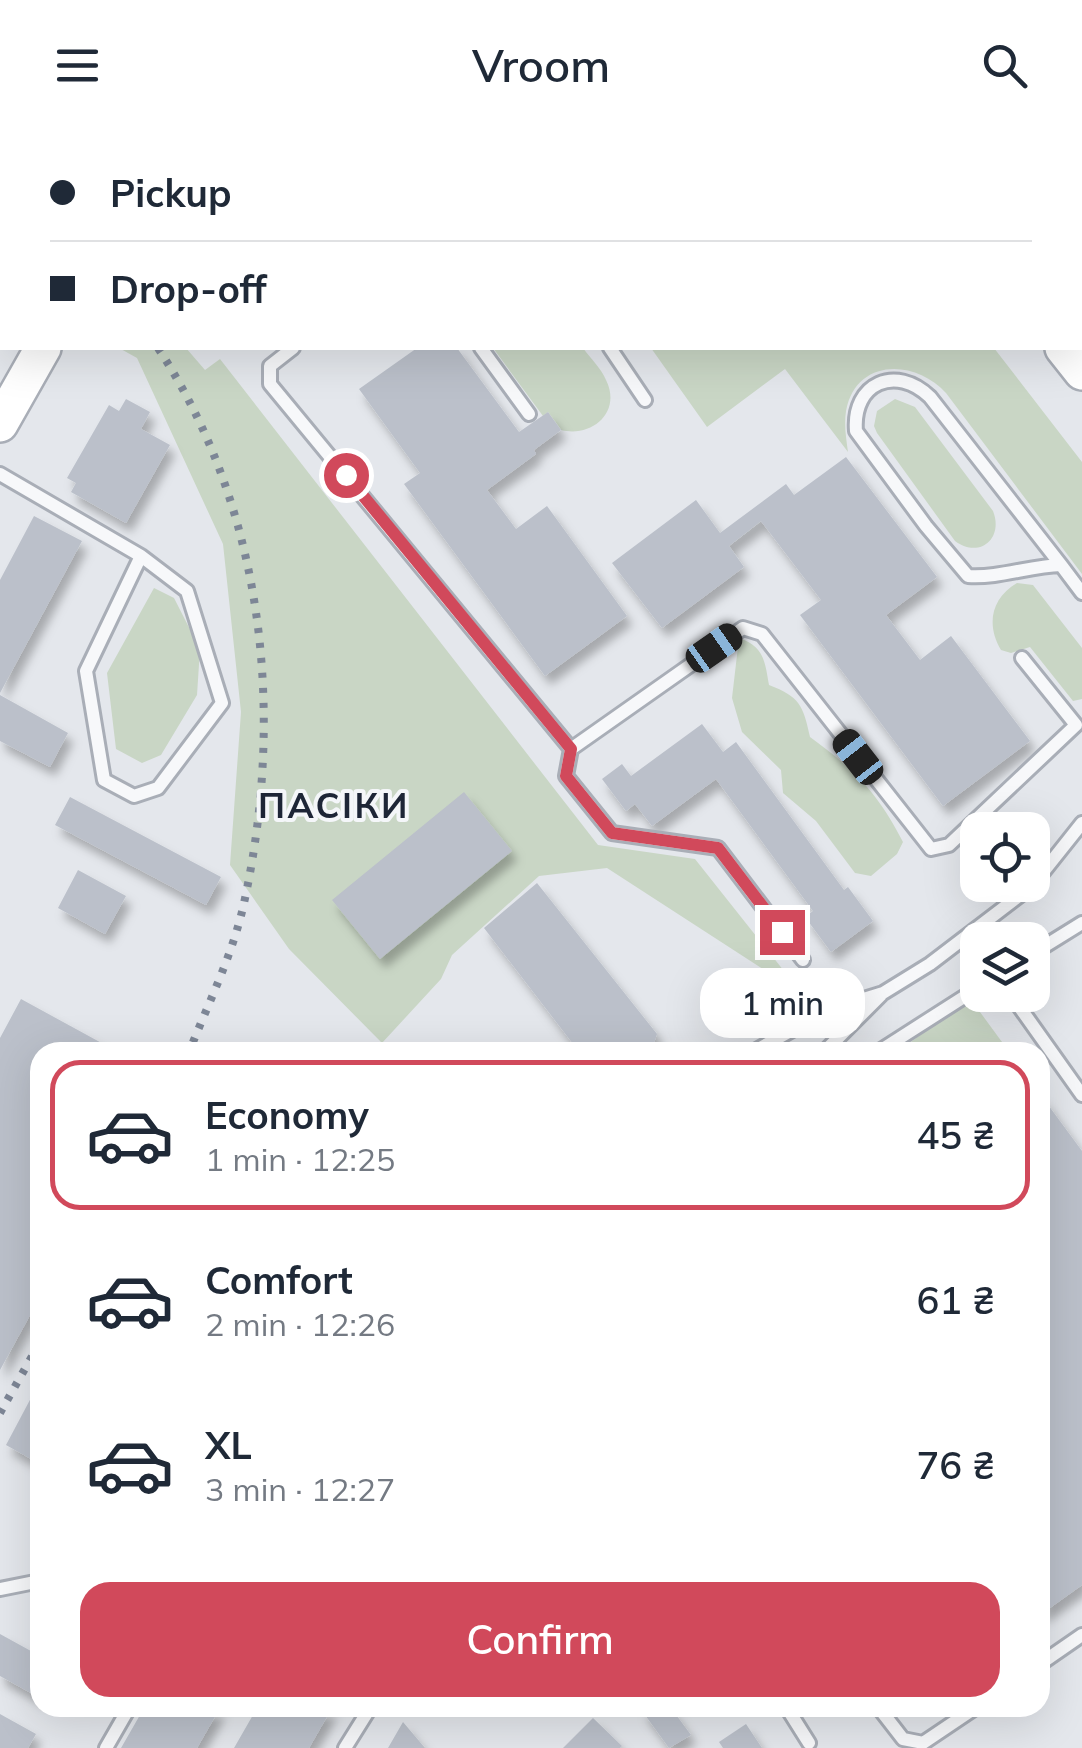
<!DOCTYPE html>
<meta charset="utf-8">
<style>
:root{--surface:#fff;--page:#f6f6f7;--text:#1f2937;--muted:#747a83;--line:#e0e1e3;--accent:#d1495b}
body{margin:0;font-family:Mulish,sans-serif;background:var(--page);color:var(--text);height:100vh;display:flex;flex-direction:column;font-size:38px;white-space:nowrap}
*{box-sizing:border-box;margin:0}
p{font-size:32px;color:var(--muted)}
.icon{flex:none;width:55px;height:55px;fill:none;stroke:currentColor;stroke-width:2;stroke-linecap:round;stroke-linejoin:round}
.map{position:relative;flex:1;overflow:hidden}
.drawer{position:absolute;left:30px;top:912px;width:1020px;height:675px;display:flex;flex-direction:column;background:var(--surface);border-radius:30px;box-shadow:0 10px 40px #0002}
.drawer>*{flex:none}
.guide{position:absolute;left:0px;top:0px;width:1082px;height:220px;box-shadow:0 10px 40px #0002;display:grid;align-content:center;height:220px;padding:0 50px;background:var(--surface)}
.buttons{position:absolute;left:960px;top:682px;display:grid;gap:20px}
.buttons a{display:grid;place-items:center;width:90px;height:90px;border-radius:20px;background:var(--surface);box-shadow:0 10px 40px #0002;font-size:50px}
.end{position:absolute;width:45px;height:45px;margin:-22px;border:12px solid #d1495b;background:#fff;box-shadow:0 0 0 5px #fff}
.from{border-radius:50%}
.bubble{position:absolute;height:70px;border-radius:30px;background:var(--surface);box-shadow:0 10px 40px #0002;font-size:32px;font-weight:600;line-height:70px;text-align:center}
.car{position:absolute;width:30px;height:60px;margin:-30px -15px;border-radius:12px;box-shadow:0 0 8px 2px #0007;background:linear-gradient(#222 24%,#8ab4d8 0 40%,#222 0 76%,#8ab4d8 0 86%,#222 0)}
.guide b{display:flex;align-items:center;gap:35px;height:95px;font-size:38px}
.guide b+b{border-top:2px solid var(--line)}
.guide i{width:25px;height:25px;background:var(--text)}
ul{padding:18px 0 0;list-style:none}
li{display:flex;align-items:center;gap:30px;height:150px;margin:0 20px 15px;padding:0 30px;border:5px solid transparent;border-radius:30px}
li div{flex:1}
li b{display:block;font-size:38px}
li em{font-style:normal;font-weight:600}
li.current{border-color:var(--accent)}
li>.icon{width:90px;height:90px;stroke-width:1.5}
.primary-button{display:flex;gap:20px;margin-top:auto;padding:20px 50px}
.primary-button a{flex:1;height:115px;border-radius:30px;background:var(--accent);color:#fff;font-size:40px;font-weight:600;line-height:115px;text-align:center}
header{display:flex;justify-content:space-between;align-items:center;height:130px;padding:0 50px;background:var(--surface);font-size:45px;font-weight:600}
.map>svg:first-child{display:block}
</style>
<header><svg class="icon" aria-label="menu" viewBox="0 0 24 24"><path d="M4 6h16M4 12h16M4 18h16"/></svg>Vroom<svg class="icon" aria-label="search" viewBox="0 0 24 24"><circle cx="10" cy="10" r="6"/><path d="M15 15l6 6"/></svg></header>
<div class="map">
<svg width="1082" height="1618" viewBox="0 0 1082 1618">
<defs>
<filter id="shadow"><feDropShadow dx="5.5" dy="9" stdDeviation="5" flood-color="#0004"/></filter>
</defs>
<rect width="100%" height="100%" fill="#e4e7ec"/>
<!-- green -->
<path fill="#c9d6c5" d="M119,218h67l19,22 15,-11 378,486 97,14 108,136 -196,-127 -68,8 -87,79 -11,24 -59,64 -93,-94 -59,-84 11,-153 -18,-168 -86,-186z
M493,218h90c7,10 18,20 23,32 16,32 -14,58 -45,50l-13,-18 -5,4z
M651,218h343l88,114v112l-136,-181c-31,-34 -90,-35 -100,18 -2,14 0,27 2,41l-63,-83 -78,58z
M895,269l20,8 78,104c11,28 -14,48 -38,30l-78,-108 -3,-7 3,-15z
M1017,453l16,2 49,63v51l-9,2 -43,-54 -19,6 -10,-3c-15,-25 -10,-52 16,-67z
M154,458l20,10 26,51 -3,46 -36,60 -19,8 -26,-14 -9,-76z
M739,508c25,8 26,24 30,47 31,12 34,20 41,52 44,32 68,56 93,105l-6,12 -26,22 -16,-3 -39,-52 -33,-28 -2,-23 -39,-38 -10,-34z
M966,876l14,6 22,30 -14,10h-91l59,-43z"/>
<!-- building -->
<path fill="#bbc0ca" filter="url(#shadow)" d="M417,218h40l62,84 29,-20 13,18 -27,20 2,4 -49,36 29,39 31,-23 80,110 -82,60 -141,-192 16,-11 -61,-84z
M126,269l24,13 -9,17 29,16 -44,78 -55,-31 5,-9 -9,-5 42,-73 10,6z
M846,327l91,120 -51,38 34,45 31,-24 79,105 -87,65 -143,-191 21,-15 -60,-79 -32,25 15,21 -82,61 -50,-65 84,-63 24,33 66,-49 8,11z
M34,386l48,25 -82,152v-113z
M0,565l68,38 -18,34 -50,-26z
M702,594l21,28 13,-10 108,148 4,-3 25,34 -42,31 -26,-35 8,-6 -97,-132 -64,47 -17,-22 -9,7 -24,-32 20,-15 9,12z
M464,662l48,59 -132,108 -48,-59z
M70,667l151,80 -15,28 -151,-80z
M78,740l48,26 -21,38 -47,-26z
M537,753l120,151 -6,18h-79l5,-3 -93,-121z
M21,869l97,53h-78v245l-40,73v-332z
M1040,964l42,57v434l-42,30z
M40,1251v83l-34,-19z
M0,1504l40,22v42l-40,-22z
M144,1578h76l-23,40h-76z
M257,1578h75l-23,40h-75z
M640,1578h31l20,27 -22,13z
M0,1584l36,20 -8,14h-28z
M593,1588l29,28 -2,2h-57z
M403,1592l22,26h-37z
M746,1594l16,24h-39l-4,-6z"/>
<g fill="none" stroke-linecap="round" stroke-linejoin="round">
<!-- lane casing -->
<g stroke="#a9aeb7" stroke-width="18">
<path id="lane" d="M462,0l1,2
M293,218l-23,18v18l301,365 172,-121 19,6 169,215 18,-4 127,-120 -54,-67
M481,218l48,66
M610,218l35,52
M0,344l141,82 46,35 35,112 -64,85 -24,8 -30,-16 -18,-109 55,-115
M1061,435c-32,1 -61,13 -93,11l-42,-50 -70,-95c-4,-48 40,-67 74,-34l131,168 21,28
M571,619l-5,27 46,57 106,15 85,112
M1032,824l50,-31
M1011,865l71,100
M753,922l75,-42 55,-17 47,-29 102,-78 50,-63
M824,922l57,-57
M878,922l100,-64
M0,1459l40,-8
M1040,1534l42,-29
M787,1578l22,35
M879,1578l24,31 20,4 52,-35
M106,1618l23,-40
M345,1618l25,-40"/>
</g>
<!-- secondary casing -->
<g stroke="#a9aeb7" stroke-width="40">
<path id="secondary" d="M898,0l2,2
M112,2l2,-2
M1063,218l19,24
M0,294l43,-76"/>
</g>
<!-- lane -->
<use href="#lane" stroke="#f7f8fa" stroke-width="12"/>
<!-- secondary -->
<use href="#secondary" stroke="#fff" stroke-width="35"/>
<!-- rail -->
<path stroke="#7d8696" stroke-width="8" stroke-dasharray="5 10" stroke-linecap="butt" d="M0,1l2,3
M158,218c107,163 127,367 86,555 -11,51 -36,101 -55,149
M0,1283l40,-71"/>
</g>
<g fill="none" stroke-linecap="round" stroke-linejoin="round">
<!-- route -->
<path stroke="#d1495b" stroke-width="12" d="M346,345l225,274 -5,27 46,57 106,15 64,84"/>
</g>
<g text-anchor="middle" stroke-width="8" stroke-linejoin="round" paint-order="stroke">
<!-- district labels -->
<g font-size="35" font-weight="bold" letter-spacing="2.5" fill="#1d2536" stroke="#f4f6f9">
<text x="334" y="688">ПАСІКИ</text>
</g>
</g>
</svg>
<div class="buttons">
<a><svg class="icon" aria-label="locate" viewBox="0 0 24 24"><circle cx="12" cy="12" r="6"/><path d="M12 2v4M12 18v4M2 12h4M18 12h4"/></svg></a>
<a><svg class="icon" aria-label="layers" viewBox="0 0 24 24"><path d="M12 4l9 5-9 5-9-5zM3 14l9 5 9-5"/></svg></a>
</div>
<i class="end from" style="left:346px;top:345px"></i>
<i class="end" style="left:782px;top:802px"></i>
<div class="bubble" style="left:700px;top:838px;width:165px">1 min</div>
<i class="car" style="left:714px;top:518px;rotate:55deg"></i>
<i class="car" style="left:858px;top:627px;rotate:322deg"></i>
<div class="guide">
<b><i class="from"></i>Pickup</b>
<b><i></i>Drop-off</b>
</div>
<section class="drawer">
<ul>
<li class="current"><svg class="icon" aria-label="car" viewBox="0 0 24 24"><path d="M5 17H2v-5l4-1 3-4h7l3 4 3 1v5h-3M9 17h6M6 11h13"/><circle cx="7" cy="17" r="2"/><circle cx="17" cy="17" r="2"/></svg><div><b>Economy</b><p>1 min · 12:25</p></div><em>45 ₴</em></li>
<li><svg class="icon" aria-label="car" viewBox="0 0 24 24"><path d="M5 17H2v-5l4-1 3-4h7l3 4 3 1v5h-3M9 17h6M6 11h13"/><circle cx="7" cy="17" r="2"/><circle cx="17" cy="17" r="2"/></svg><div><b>Comfort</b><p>2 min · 12:26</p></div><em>61 ₴</em></li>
<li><svg class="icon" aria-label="car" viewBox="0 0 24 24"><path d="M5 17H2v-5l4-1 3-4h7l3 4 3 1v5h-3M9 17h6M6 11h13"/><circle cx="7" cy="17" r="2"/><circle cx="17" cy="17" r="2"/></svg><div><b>XL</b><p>3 min · 12:27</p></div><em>76 ₴</em></li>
</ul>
<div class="primary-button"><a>Confirm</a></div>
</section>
</div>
